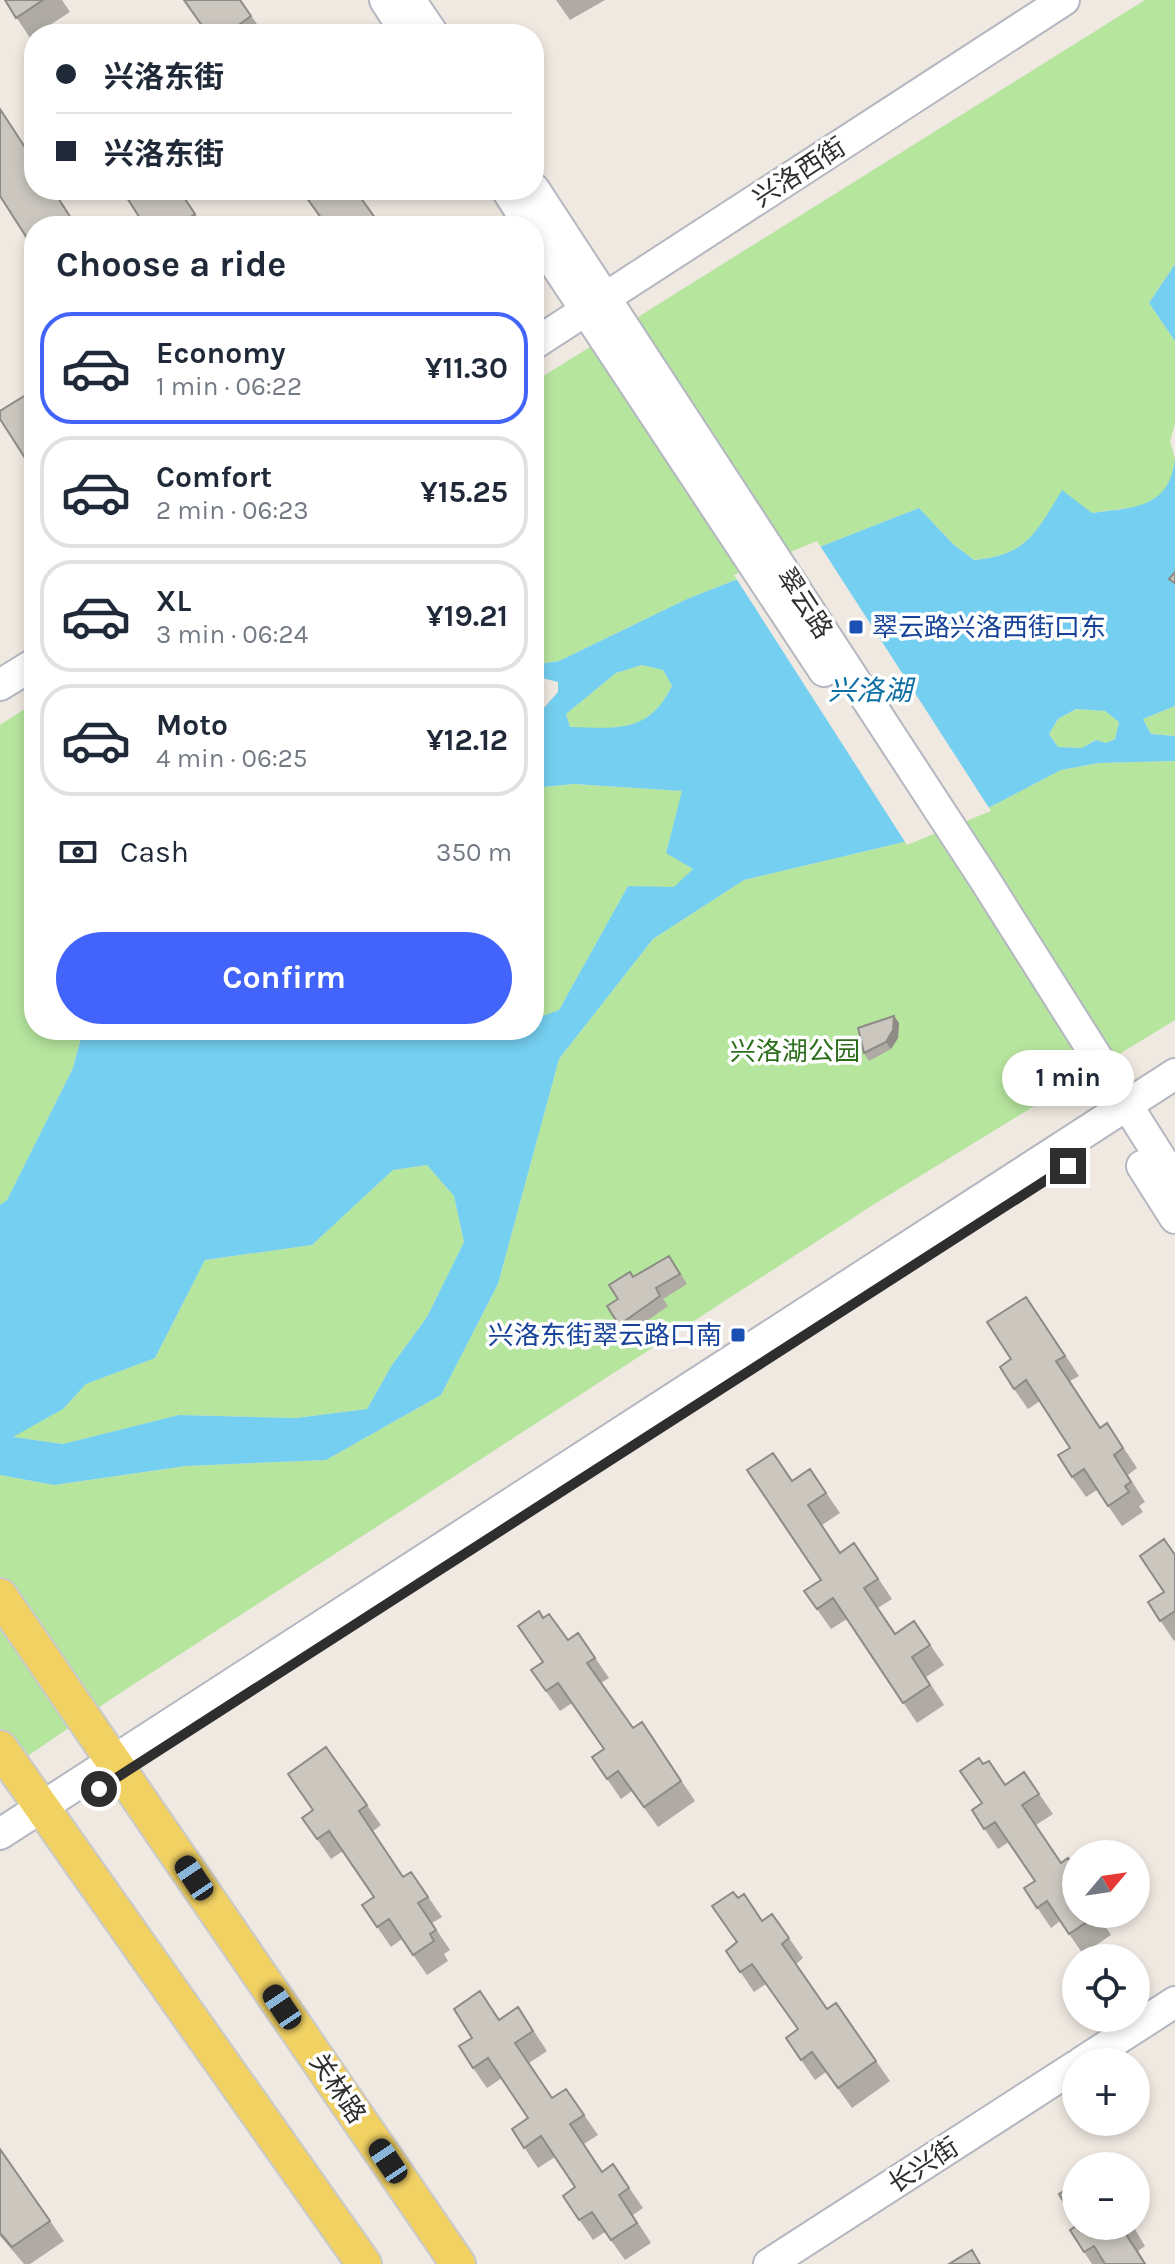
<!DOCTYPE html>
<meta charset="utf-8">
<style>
:root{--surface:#fff;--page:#f2f2f3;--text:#1f2937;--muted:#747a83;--line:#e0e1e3;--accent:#4264fb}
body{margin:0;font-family:Karla,"Noto Sans SC",sans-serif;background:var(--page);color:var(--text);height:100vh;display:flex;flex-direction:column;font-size:30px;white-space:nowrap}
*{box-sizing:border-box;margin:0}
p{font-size:26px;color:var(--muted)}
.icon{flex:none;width:44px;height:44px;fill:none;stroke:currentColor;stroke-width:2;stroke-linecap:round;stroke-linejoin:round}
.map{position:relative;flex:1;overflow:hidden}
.sheet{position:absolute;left:24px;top:216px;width:520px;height:824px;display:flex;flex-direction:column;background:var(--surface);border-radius:32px;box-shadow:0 4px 12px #0003}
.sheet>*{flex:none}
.hud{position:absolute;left:24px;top:24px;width:520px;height:176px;border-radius:32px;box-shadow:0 4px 12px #0003;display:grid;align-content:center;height:176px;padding:0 32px;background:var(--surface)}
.needle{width:52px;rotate:61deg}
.fabs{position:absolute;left:1062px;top:1840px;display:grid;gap:16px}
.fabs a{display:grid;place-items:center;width:88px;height:88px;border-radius:50%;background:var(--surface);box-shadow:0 4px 12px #0003;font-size:40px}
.end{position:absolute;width:36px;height:36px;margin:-18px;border:10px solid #2e2e2e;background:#fff;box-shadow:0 0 0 4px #fff}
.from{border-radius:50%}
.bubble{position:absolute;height:56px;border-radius:28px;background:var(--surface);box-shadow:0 4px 12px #0003;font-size:26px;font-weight:700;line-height:56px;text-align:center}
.car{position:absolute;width:24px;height:48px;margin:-24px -12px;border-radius:10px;box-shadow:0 0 6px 2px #0007;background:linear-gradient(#222 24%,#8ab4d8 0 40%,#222 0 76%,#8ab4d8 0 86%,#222 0)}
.hud b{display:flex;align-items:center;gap:28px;height:76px;font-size:30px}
.hud b+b{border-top:2px solid var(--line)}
.hud i{width:20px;height:20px;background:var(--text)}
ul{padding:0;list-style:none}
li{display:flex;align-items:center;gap:24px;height:112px;margin:0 16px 12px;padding:0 16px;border:4px solid var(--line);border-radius:32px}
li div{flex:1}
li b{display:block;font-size:30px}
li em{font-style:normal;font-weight:700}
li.current{border-color:var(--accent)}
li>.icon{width:72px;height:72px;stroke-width:1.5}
h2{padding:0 32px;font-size:36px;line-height:96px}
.pay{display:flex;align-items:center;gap:20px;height:88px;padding:0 32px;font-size:30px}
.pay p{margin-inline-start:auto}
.cta{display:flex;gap:16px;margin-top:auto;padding:16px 32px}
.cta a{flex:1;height:92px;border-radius:48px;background:var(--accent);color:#fff;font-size:32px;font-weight:700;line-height:92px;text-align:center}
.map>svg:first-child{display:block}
</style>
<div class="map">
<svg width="1175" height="2264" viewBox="0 0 1175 2264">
<rect width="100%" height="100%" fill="#efe9e1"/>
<!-- green -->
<path fill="#b6e59e" d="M1145,0h30v264l-26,39 26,38v82l-5,18 5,18 -2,18 -13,19 -19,10 -49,7 -30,-22c-26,42 -35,64 -88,69l-21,-16 -34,-36 -232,91 -128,62 -25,4v-283z
M643,665l20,5 9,16c-24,48 -55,42 -102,42l-4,-14 50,-41z
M34,703v327h49l-10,38 -66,133 -7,4v-480z
M1175,706v30l-24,-2 -8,-15z
M1077,709l28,2 14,11 -4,17 -9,4 -11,-3 -13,8 -24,-1 -9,-13 9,-15z
M1175,761v259l-299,183 -765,496 -111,76v-300l54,10 132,-19 140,-6 115,-65 57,-111 61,-225 94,-120 91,-59 160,-38 84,-34 73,-38 38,-7z
M574,784l109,7 -17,61 27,17 -19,19 -46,-2 -69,124 -19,8 -6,-10v-220z
M427,1165l27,31 10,46 -37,75 -35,48 -25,44 -71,9 -117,-3 -116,29 -51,-7 51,-28 23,-25 69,-26 50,-98 107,-15 81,-75z"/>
<!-- water -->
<path fill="#75cff0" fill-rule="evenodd" d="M1175,264v77l-26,-38z
M1175,459v247l-32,13 8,15 24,2v25l-76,2 -38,7 -73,38 -84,34 -160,38 -91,59 -94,120 -61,225 -57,111 -115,65 -140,6 -132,19 -54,-10v-270l7,-5 66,-132 10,-38h451v-22l6,9 19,-7 69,-124 46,1 19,-18 -27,-16 16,-62 -108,-7 -40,4v-69l24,-27v-10l-24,-6v-11l25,-4 128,-62 232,-91 34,36 21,16c53,-5 62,-27 88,-70l30,23c42,-6 77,-4 83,-54zM642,665l21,5 9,16c-24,48 -55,42 -102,41l-4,-13 50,-41zM1076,709l29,2 14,11 -4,17 -9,4 -10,-3 -14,8 -24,-1 -9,-13 9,-15zM427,1165l27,31 10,46 -37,75 -35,48 -25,44 -71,9 -117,-3 -116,29 -50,-7 50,-28 23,-25 69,-26 50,-98 107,-15 81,-75z"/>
<!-- pier -->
<path fill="#efe9e1" d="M817,541l174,270 -84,34 -173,-270z"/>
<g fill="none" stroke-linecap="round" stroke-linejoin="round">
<!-- secondary casing -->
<g stroke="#b4b7c1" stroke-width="34">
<path id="secondary" d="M385,0l22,34
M410,0l23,34
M534,189l449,688 192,304
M507,190l23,36
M534,232l290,439
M534,344l530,-344
M0,685l34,-21
M1142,1166l33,52
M0,1834l1175,-760
M1082,2062l93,-60
M769,2264l307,-198"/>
</g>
<!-- primary casing -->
<g stroke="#c9c9c9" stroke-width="38">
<path id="primary" d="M0,1596l458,668
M0,1748l364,516"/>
</g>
<!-- secondary -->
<use href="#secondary" stroke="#fff" stroke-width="30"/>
<!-- primary -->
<use href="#primary" stroke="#f2d163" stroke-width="34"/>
</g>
<!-- wall -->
<path fill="#afaba4" d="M5,0h57l8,12 -34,22h-2l-4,4z
M240,0l24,34h-57z
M556,0h49l-35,20z
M180,190l23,36h-58z
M894,1016l5,7 -1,15 -7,11 -22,12 -5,-8z
M676,1266l11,18 -24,15 5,7 -41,29 -8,-10 -1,-26 15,-22z
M1040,1317l39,59 -9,5 30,46 7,-4 30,45 -9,7 17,27 -6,4 4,6 -21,14 -25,-36 -11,7 -14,-20 -2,-29 -30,-47 -12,8 -14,-20 -3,-30z
M810,1469l30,44 -18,12 18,27 28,11 24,36 -14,9 17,26 19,-13 30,44 -18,12 18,28 -27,18 -70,-104 -16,10 -14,-20 4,-29 -28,-99z
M1175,1554v86l-1,1 -26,-39 16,-10z
M543,1618l25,22 10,-7 31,45 -8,5 32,45 9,-6 53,79 -37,26 -26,-36 -11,8 -29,-42 12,-8 -32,-46 -12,8 -29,-41 12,-8z
M326,1747l55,78 -8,6 30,46 8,-5 31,45 -10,6 18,27 -6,4 4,7 -21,14 -25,-36 -11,8 -29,-42 12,-8 -31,-46 -12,8 -29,-41 11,-8z
M983,1764l22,20 19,-12 29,42 -17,11 40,89h21l14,21 -28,19 -23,-33 -9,7 -27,-40 11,-7 -26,-39 -11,7 -26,-39 10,-7z
M738,1898l24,23 10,-7 31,44 -7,6 31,45 9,-6 54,78 -38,27 -26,-36 -11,8 -29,-42 12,-9 -32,-45 -12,8 -28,-41 11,-9z
M518,2007l29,44 -18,12 23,35 28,11 18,26 -14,9 18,28 11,-8 30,44 -10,7 18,28 -26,17 -20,-28 -12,8 -30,-44 12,-9 -20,-30 -17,11 -26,-39 16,-11 -26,-40 -15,10 -14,-20 27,-49z
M0,2149l64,92 -34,23h-6l-24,-28z
M1076,2226h57l12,20 -7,5 8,13h-54l-8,-12z"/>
<!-- shaded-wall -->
<path fill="#8e8b86" d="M894,1016l5,7 -1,15 -7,11 -5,-7z
M1124,2231l14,20 8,13h-1z"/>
<!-- building -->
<path fill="#cbc7bf" stroke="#8e8b86" stroke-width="2" d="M5,0h38l-27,18z
M184,0h56l11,16 -25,18h-18z
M0,109l34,52v29h19l23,36h-42v23l-34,-53z
M122,190h57l16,24 -18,12h-32z
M301,190h54l26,36h-54z
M34,390v82l-34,-53v-8z
M1175,572v11l-6,-4z
M894,1016l-1,14 -7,12 -22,11 -6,-25z
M669,1256l11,18 -24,14 4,8 -41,29 -12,-19 11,-7 -9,-14 21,-13 3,5z
M1026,1297l39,59 -9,5 44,67 7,-5 16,25 -9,7 17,27 -6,4 4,6 -21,14 -24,-37 -12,8 -14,-22 12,-7 -44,-68 -12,9 -14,-22 11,-8 -24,-37z
M773,1453l19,28 18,-12 16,24 -18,12 32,48 14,-10 24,36 -14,9 31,46 19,-13 16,24 -18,12 18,28 -27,18 -70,-105 -16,11 -13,-18 17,-11 -74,-110z
M1164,1539l11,16v56l-15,10 -12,-19 16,-10 -24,-36z
M539,1611l4,7 6,-4 19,26 10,-7 17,25 -8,5 46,65 9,-6 39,59 -37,26 -26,-36 -11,8 -15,-22 12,-8 -46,-66 -12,8 -15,-21 12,-8 -25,-36z
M326,1747l41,58 -8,6 44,66 8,-5 17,25 -10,6 18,27 -6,4 4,7 -21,14 -24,-36 -12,8 -15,-22 12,-8 -45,-66 -12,8 -15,-21 11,-8 -25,-36z
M979,1758l4,6 6,-3 16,24 19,-13 15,22 -17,11 39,58 7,-5 8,11v45l21,1 -28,19 -22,-33 -10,7 -13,-20 11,-7 -40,-59 -11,7 -12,-19 10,-7 -22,-32z
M733,1892l5,6 6,-4 18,27 10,-7 17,24 -7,6 45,65 9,-6 40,58 -38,27 -26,-36 -11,8 -15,-22 12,-9 -46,-65 -12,8 -14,-21 11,-9 -25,-36z
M480,1991l19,29 19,-13 15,24 -18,12 37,55 14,-9 18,26 -14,9 32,48 11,-8 16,24 -10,7 18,28 -26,17 -19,-28 -13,8 -16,-24 12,-9 -34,-51 -17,12 -12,-19 16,-11 -40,-60 -15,10 -14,-22 13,-8 -18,-29z
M0,2149l50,72 -38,26 -12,-14z
M1076,2183v40l-17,-29z
M1076,2226h55l-7,5 21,33h-40l-11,-18 -10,6 -14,-22z
M972,2250l8,14h-31z"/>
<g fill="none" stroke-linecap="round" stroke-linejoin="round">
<!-- route -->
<path stroke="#2e2e2e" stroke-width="10" d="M99,1789l969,-623"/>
</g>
<!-- markers -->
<g fill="#1a4fb4" stroke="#fff" stroke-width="3">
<rect x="848" y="619" width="16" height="16" rx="4"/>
<rect x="730" y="1327" width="16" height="16" rx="4"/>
</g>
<g text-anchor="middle" stroke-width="7" stroke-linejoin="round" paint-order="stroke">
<!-- street labels -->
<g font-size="26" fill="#2e2e2e" stroke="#fff">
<text transform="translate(799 172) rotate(-33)" y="9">兴洛西街</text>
<text transform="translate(805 603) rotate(57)" y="9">翠云路</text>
<text transform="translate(338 2088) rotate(56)" y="9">关林路</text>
<text transform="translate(923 2165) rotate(-33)" y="9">长兴街</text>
</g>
<!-- transit labels -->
<g font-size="26" fill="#164399" stroke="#fff" text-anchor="start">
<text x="872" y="636">翠云路兴洛西街口东</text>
<text x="722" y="1344" text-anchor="end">兴洛东街翠云路口南</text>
</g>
<!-- park labels -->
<g font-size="26" fill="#2c6e1b" stroke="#fff">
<text x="795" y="1060">兴洛湖公园</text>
</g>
<!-- water labels -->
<g font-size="28" font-style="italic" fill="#0d6fa3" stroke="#fff">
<text x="870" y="700">兴洛湖</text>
</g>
</g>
</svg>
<div class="fabs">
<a><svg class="needle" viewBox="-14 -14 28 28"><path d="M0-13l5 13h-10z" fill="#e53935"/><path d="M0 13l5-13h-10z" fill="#747a83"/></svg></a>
<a><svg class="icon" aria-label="locate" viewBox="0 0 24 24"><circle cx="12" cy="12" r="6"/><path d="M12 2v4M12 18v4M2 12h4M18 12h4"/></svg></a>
<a>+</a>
<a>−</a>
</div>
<i class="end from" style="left:99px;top:1789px"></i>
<i class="end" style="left:1068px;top:1166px"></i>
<div class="bubble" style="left:1002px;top:1050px;width:132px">1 min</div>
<i class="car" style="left:194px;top:1878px;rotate:326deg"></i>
<i class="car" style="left:282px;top:2007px;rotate:326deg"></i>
<i class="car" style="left:388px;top:2161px;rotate:326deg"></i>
<div class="hud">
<b><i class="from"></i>兴洛东街</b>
<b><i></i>兴洛东街</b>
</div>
<section class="sheet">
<h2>Choose a ride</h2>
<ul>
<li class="current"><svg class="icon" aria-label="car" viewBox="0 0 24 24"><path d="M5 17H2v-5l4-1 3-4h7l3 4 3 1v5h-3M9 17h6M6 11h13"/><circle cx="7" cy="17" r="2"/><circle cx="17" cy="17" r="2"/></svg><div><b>Economy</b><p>1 min · 06:22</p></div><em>¥11.30</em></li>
<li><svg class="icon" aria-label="car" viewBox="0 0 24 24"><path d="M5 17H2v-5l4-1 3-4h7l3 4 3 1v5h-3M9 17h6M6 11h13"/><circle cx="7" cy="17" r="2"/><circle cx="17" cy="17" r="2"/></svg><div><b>Comfort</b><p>2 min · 06:23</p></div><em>¥15.25</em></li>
<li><svg class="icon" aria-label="car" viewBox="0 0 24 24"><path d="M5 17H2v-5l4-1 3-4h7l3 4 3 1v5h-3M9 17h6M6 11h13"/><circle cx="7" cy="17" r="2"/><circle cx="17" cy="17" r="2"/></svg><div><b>XL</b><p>3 min · 06:24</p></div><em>¥19.21</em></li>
<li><svg class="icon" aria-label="car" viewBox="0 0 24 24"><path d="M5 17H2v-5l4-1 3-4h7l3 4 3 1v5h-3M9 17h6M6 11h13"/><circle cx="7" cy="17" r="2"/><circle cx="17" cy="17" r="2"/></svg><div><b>Moto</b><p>4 min · 06:25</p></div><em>¥12.12</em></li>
</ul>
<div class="pay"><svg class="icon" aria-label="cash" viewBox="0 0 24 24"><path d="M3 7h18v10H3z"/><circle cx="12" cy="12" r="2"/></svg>Cash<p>350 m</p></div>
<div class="cta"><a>Confirm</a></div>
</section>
</div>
